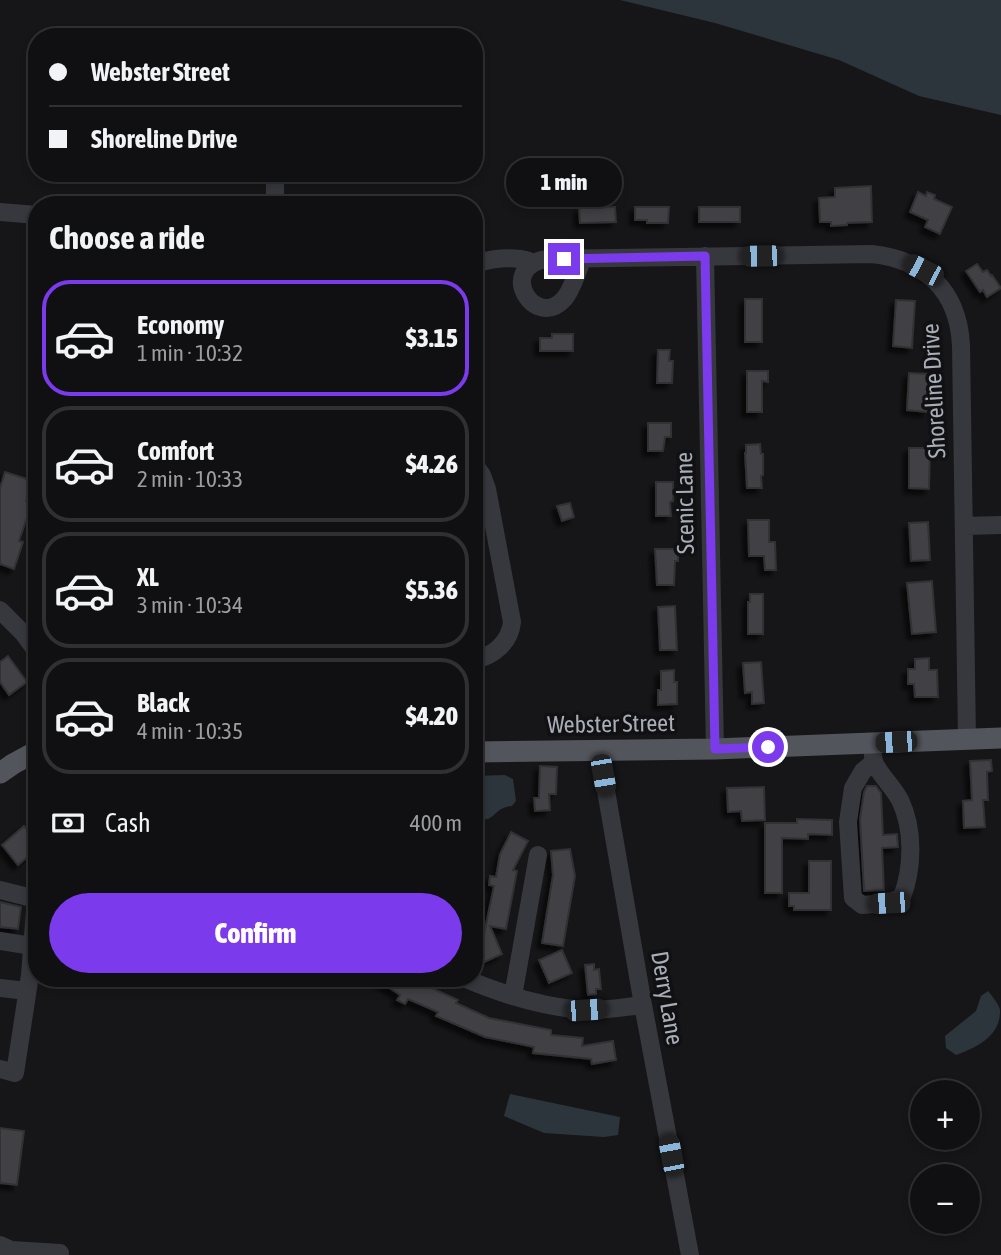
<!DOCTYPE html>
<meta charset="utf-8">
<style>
:root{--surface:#101012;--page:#1e1e20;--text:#f1f3f6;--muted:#9c9d9f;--line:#303032;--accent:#7c3aed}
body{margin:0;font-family:"Asap Condensed",sans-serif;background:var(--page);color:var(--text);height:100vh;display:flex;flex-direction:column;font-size:26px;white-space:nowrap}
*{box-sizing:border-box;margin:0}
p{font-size:23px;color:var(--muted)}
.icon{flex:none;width:38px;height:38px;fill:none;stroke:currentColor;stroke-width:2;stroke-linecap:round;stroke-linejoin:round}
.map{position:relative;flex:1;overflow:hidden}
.side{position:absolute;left:28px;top:196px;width:455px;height:791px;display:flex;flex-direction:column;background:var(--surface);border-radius:28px;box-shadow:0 4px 10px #0003,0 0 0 2px var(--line)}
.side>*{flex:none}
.hud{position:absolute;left:28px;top:28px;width:455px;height:154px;border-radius:28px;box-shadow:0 4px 10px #0003,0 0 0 2px var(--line);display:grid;align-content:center;height:154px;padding:0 21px;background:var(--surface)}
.tools{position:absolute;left:910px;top:1080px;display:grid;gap:14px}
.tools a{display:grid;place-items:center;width:70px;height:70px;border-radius:50%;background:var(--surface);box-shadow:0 4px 10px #0003,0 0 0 2px var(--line);font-size:35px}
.end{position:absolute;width:32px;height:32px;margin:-16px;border:9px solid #7c3aed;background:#fff;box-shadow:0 0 0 4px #fff}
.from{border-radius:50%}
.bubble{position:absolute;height:49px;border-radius:24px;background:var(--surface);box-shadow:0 4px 10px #0003,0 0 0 2px var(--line);font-size:23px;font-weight:800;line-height:49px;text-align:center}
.car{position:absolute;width:21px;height:42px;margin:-21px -10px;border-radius:9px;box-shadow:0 0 5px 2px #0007;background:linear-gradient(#222 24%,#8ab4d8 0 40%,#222 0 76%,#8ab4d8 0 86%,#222 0)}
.hud b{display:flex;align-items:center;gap:24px;height:66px;font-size:26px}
.hud b+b{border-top:2px solid var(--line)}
.hud i{width:18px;height:18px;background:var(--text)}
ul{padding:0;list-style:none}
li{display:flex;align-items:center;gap:21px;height:116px;margin:0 14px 10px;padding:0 7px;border:4px solid var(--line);border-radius:28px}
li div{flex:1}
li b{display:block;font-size:26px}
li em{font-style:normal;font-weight:800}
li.current{border-color:var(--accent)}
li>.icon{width:63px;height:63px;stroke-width:1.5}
h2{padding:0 21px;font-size:32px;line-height:84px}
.pay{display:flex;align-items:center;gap:18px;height:77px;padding:0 21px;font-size:26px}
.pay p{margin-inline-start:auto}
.action{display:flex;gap:14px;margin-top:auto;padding:14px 21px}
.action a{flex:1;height:80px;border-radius:42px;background:var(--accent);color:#fff;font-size:28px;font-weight:800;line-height:80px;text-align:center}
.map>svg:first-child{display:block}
</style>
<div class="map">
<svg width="1001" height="1255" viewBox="0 0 1001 1255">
<defs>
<filter id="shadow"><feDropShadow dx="-5" dy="5" stdDeviation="2" flood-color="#0009"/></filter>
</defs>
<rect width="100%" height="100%" fill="#161618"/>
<!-- water -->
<path fill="#2c353c" d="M620,0h381v115l-82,-19 -80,-36 -124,-37z
M505,775l8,4 3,22 -4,5c-18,1 -17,16 -32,13l-6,-9v-34z
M988,991c4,5 11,13 12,19 1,27 -25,38 -44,45l-10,-7 -1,-12 31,-25 5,-15z
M510,1094l110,23 -2,18 -14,2 -60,-4 -40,-17z"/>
<!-- building -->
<path fill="#404145" stroke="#303034" stroke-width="2" filter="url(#shadow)" d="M871,186l1,36 -25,1v2l-16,1v-4h-11l-1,-24 16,-1v-9z
M918,192l8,4 1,-4 8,3 -1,4 18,8 -12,27 -15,-7 3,-7 -18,-8z
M615,207l1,15 -36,1 -1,-15z
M635,207h34l-1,16h-21v-3h-12z
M699,207h41v15h-41z
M977,264l6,8 4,-2 4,6 1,-1 9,13 -14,9 -4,-7 -3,2 -14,-21z
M745,299h17v43h-17z
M896,300l19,1 -3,47 -19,-2z
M552,334h21v17h-33v-13h12z
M658,350h12l-1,11h4l-1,22h-15z
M747,371h21v11l-6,-1v31h-15z
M909,373l20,1 -2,38 -20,-2z
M648,423h23v14h-6l-2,14h-15z
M760,444l1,10h2v21l-2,1 1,12h-15l-2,-35h1v-8z
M909,448h21l-1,41 -20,-1z
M5,472l28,9 -7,20 6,2 -13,38 4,1 -9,27 -14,-5v-76z
M656,482h17v19l-3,1 1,14h-15z
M570,503l4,14 -12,4 -5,-15z
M748,520h21v22h6l1,28h-11l-1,-14h-15z
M928,522l2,38 -19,1 -2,-38z
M655,549h23v12h-3l-1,24h-17z
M932,581l4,51 -24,2 -5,-51z
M750,594h13v40h-15v-32h2z
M675,606l2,44h-17l-2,-43z
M8,656l19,26 -18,13 -9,-13v-20z
M929,658v12h8l1,27h-23l-1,-13h-6v-15h7v-10z
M761,662l3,41 -12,1v-12l-7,1 -2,-30z
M674,670v12h3v22l-19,1v-15h3v-19z
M991,760l1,11 -5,1 1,28h-5l2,27 -21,1 -1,-27 9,-1 -2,-39z
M540,766l17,1 -1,27h-7l1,16 -15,1 -1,-13h5z
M867,786h9l5,7 2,42 14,-1 1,13 -16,1 2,42 -20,1 -4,-72 4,-27z
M764,787l1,33 -23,1 -1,-10 -13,1 -1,-24z
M797,819l35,1v15l-24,-1v5l-26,-1v55h-17v-70h32z
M24,826l13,15v8l-19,16 -16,-20z
M511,832l17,9 -15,29 4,1 -11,58 -16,-3 12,28 -22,10 -6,-13v-7l8,-3 -2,-5 4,-2 10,-48 -5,-1 1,-9 6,1 4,-23z
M570,849l5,27 -12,70 -21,-3 11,-68 -2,-24z
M809,861h22v49h-37v-4h-5v-13h20z
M0,902l21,5 -3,22 -18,-2z
M562,950l10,23 -23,10 -10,-23z
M594,964v6l5,-1 2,20h-5v5l-8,1 -3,-30z
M374,978h44l-2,3 42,19 -2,3 33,15 62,12v5l32,3 -1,8 31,-5 3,19 -24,4 -1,-5 -58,-6 1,-6 -49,-10 -49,-21 2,-4 -30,-13 -3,5 -8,-4 3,-5z
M0,1128l24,3 -7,54 -17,-2z"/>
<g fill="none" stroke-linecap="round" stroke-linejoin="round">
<!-- minor -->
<path stroke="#37383d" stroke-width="18" d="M275,205v-32
M0,212l37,3
M705,256l10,493
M583,258c-6,13 -10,31 -19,41 -29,32 -68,-31 -18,-40l326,-5c53,6 86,36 89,91l6,394
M474,265c15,-7 40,-9 55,-4l1,3
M474,464l8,11 5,14 25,133c-2,20 -18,34 -38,38
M964,526l37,-1
M0,610l23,23 14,19
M872,743c1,6 0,15 3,21 6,12 18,23 25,36 14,29 13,68 2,97l-13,6 -27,2 -9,-7 -5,-76 5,-34 10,-17 11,-9
M599,750l44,255 47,250
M0,890l36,9 -6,76 -15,98 -15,-4
M0,941l32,5
M464,978c37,16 79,29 120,32 19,1 40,-3 59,-5
M0,988l27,3
M513,996l25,-141
M0,1245l11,5 49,3"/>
<!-- major -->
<path stroke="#53555c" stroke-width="21" d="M474,752l241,-3 286,-11
M0,773l13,-9 24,-13"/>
</g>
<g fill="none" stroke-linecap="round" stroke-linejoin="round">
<!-- route -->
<path stroke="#7c3aed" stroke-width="9" d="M564,259l141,-3 10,493 53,-2"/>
</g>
<g text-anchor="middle" stroke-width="7" stroke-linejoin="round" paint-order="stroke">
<!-- street labels -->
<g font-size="24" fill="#a8adb8" stroke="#111113">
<text transform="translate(934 391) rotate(-93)" y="8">Shoreline Drive</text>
<text transform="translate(685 503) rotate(-91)" y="8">Scenic Lane</text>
<text transform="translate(611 724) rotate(-1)" y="8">Webster Street</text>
<text transform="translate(667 998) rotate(80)" y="8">Derry Lane</text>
</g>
</g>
</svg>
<div class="tools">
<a>+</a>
<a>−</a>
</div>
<i class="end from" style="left:768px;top:747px"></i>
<i class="end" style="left:564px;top:259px"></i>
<div class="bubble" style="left:506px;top:158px;width:116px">1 min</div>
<i class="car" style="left:761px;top:256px;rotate:269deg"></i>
<i class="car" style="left:923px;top:270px;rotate:297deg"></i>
<i class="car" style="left:896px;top:742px;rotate:267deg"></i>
<i class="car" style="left:603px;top:775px;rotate:170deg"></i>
<i class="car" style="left:889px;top:903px;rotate:267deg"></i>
<i class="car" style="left:586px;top:1010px;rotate:86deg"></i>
<i class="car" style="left:671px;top:1155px;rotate:349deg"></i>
<div class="hud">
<b><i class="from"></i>Webster Street</b>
<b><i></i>Shoreline Drive</b>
</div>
<section class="side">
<h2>Choose a ride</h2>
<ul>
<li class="current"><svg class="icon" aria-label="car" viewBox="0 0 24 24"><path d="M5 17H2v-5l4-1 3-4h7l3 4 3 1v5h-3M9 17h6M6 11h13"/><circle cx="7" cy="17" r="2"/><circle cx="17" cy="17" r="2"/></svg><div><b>Economy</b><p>1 min · 10:32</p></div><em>$3.15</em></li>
<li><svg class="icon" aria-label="car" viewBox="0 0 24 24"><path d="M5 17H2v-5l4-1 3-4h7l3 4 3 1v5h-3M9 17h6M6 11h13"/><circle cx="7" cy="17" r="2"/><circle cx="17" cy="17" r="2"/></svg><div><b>Comfort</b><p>2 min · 10:33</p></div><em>$4.26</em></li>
<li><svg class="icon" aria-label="car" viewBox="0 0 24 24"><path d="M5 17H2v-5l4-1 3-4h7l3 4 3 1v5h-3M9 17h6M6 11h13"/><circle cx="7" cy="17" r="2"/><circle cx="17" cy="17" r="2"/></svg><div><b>XL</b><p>3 min · 10:34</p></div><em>$5.36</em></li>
<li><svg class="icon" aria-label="car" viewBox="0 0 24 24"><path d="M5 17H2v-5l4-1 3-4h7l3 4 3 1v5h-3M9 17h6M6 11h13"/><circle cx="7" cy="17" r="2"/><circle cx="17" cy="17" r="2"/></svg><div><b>Black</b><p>4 min · 10:35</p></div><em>$4.20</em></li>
</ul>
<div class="pay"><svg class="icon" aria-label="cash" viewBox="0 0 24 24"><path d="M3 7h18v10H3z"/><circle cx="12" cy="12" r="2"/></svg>Cash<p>400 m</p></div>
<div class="action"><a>Confirm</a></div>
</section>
</div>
